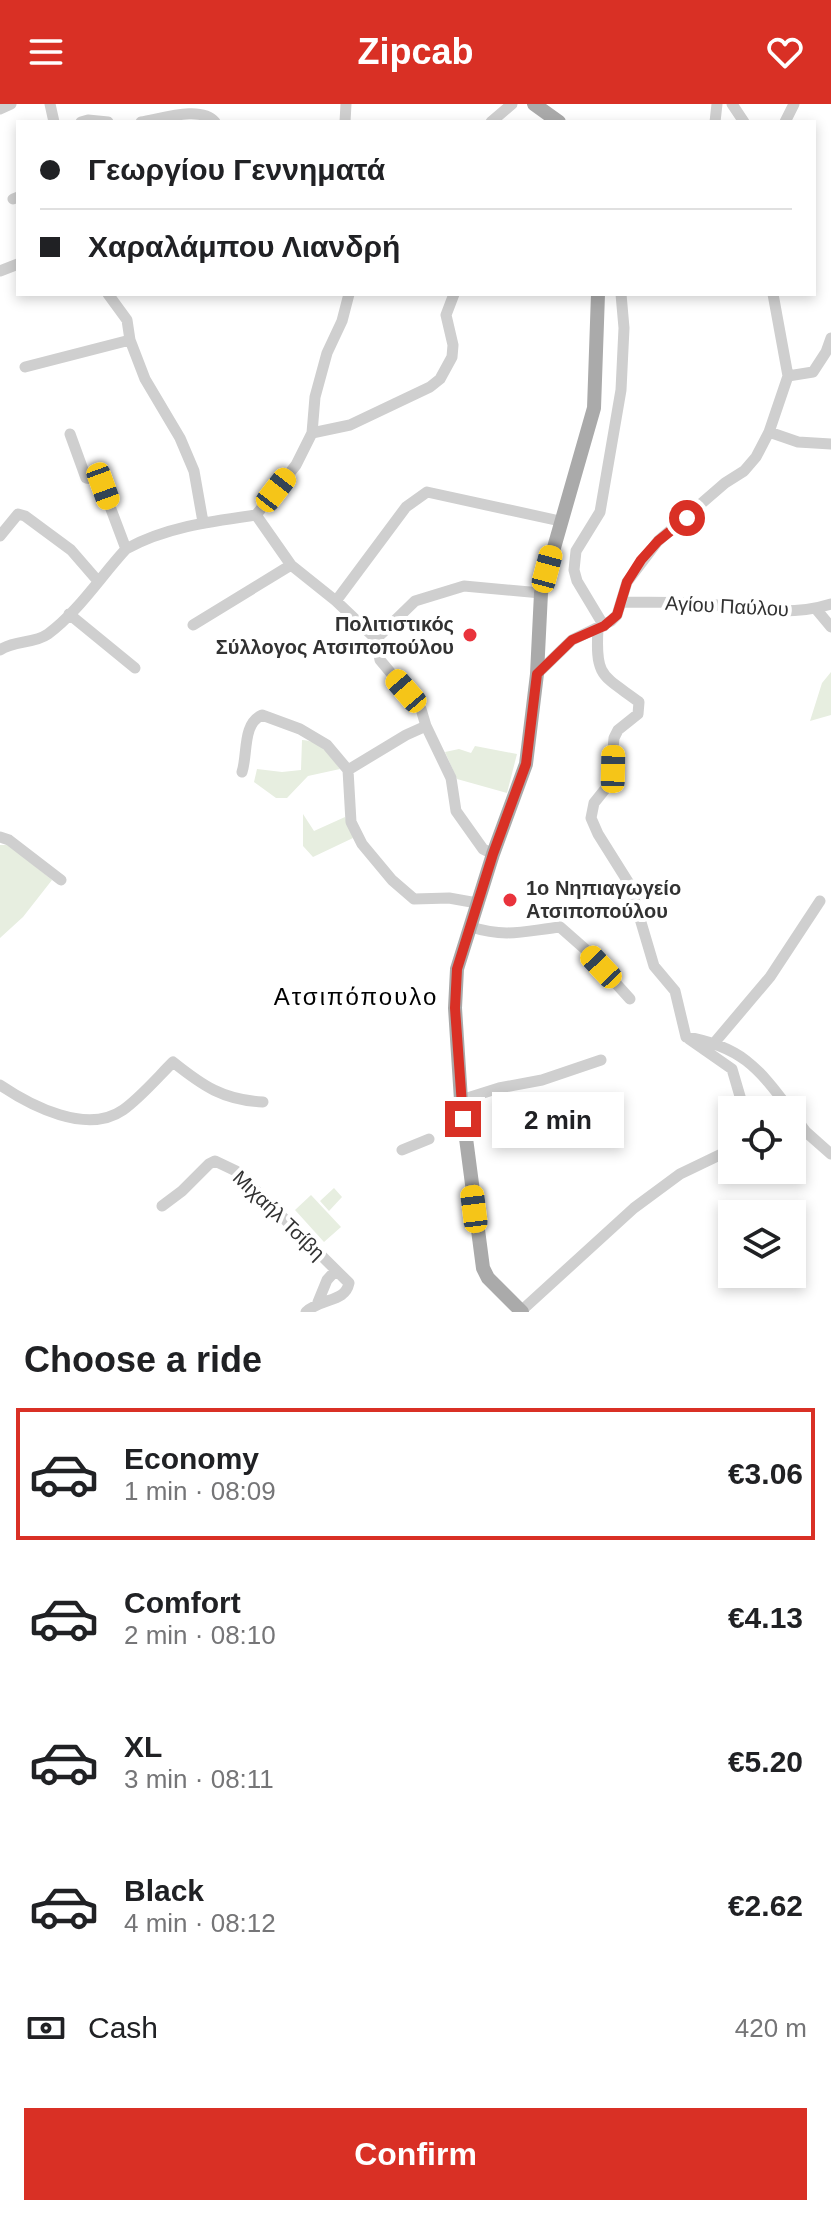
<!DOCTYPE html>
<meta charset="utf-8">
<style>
:root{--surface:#fff;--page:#f6f6f6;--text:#202124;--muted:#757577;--line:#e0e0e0;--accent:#d93025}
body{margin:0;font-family:Arial,sans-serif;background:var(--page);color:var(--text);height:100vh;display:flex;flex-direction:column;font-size:30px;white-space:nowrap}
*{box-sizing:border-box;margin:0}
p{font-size:26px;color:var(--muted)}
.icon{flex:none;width:44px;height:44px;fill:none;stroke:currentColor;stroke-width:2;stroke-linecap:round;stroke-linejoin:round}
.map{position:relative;height:1208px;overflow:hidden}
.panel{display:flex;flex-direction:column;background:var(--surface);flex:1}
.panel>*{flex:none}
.guide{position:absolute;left:16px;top:16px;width:800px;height:176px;border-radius:0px;box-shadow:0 4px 12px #0003;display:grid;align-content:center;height:176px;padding:0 24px;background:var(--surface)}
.fabs{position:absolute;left:718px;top:992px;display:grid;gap:16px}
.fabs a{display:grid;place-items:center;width:88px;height:88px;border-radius:0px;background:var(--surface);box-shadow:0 4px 12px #0003;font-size:40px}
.end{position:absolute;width:36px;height:36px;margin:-18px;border:10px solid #d93025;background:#fff;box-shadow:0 0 0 4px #fff}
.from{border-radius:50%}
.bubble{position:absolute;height:56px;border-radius:0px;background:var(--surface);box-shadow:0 4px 12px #0003;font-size:26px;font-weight:800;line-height:56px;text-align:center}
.car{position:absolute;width:24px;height:48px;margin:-24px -12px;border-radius:10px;box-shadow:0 0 6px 2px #0007;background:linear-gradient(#f5c518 24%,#345 0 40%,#f5c518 0 76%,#345 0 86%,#f5c518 0)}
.guide b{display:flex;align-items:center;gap:28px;height:76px;font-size:30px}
.guide b+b{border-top:2px solid var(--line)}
.guide i{width:20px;height:20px;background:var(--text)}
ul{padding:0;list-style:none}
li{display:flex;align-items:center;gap:24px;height:132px;margin:0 16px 12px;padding:0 8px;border:4px solid transparent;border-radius:0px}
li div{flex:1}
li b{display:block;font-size:30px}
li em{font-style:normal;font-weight:800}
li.current{border-color:var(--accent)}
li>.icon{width:72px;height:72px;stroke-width:1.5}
h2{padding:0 24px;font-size:36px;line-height:96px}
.pay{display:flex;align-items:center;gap:20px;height:88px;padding:0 24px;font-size:30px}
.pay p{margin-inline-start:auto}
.cta{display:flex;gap:16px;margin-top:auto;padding:16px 24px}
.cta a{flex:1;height:92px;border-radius:0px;background:var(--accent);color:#fff;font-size:32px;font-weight:800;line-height:92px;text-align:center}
header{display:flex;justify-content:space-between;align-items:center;height:104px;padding:0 24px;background:var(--accent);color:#fff;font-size:36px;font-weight:800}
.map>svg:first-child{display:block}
</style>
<header><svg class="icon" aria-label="menu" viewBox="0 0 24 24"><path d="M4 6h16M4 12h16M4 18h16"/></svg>Zipcab<svg class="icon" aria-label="heart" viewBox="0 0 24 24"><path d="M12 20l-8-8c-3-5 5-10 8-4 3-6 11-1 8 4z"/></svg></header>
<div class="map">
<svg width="831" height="1208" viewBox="0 0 831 1208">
<rect width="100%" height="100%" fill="#fff"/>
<!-- green -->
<path fill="#e7eee0" d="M831,568v43l-21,6 12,-38z
M302,636c19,1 27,14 38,29l-32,7 -21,22h-11l-22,-16 3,-13 25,3 19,-2z
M475,642l42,8 -10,39 -50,-14 -12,-27 14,-3 12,4z
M303,710l11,17 31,-14 8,21 -40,19 -10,-11z
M0,741h9l43,35 -29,37 -23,21z
M334,1084l8,9 -13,14 -9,-10z
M311,1091l30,32 -17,15 -29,-32z"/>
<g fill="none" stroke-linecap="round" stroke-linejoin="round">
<!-- minor -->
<path stroke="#cfcfcf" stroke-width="11" d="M50,0l4,18
M732,0l12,18
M0,5l11,-5
M81,18l7,-2 20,2
M141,18c20,-3 60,-17 74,0
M345,18l1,-18
M491,18l21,-18
M715,18l2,-18
M785,18l9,-18
M13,95l5,-2
M0,167l18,-7
M108,190l19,26 3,20 15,39 35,59 14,33 9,51
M25,263l105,-27
M788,272l25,-4 13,-20 5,-14
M769,328l29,10 33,2
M312,329l38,-8 80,-38 10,-8 12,-22 1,-12 -7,-30 8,-21
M70,330l16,44 14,2 26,69
M256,411l35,50 45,36 40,38 4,21 41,49 5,17 25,52 5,33 27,38 10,5
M256,411l40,-50 16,-32 3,-36 12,-44 15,-32 7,-27
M0,432l18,-22 7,2 46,34 26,30
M336,497l70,-94 21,-15 133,29
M622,498c28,0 58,0 86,2 42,5 82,13 123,0
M816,505l15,18
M69,510l66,54
M193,521l98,-60
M604,522l-27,-45 -3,-11 2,-19 24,-39 21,-122 3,-62 -3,-34
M598,525c-3,49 5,46 41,73l-1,12 -20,16 -4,8 -4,45 -16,20 -3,15 7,16 32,51 24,81 21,25 11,46c54,9 72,30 104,73
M376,535l39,-38 49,-15 77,7
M0,546c14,-10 34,-6 48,-16 30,-22 53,-58 78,-85 39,-22 87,-28 130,-34
M537,570l35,-34 39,-19 6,-6 10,-33 31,-41 67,-58 19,-12 12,-14 13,-25 19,-56 -15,-82
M348,666l58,-35 20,-9
M242,668c6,-18 0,-48 20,-57l38,14 27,16 21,25 3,52 11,22 30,36 22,19 35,-1 28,5
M0,733l9,3 52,40
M471,823c36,11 53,4 89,0l25,22 45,50
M689,935l43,30 12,41
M715,938l55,-65 50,-76
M0,981c31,21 87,50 123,25 18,-13 34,-32 50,-48 30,24 50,38 90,40
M461,996l38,-12 43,-8 59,-20
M792,1009l14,19 25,22
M402,1046l27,-11
M162,1102l20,-15 27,-27 6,-3 21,10 113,112c-4,20 -27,14 -43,29
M318,1198l9,-22 9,-10
M521,1207l113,-103 46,-34 52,-25"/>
<!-- major -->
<path stroke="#aaa" stroke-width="14" d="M534,0l25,18
M522,1208l-34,-34 -5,-10 -22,-168 -6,-92 2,-39 36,-115 33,-90 11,-90 4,-81 53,-185 4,-114"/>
</g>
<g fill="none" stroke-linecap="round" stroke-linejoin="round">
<!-- route -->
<path stroke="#d93025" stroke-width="10" d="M463,1015l-8,-111 2,-39 36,-115 33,-90 11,-90 35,-34 32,-14 13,-11 10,-33 14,-22 17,-19 29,-23"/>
</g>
<!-- markers -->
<g fill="#e9333c" stroke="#fff" stroke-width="3">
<circle cx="470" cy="531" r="8"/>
<circle cx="510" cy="796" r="8"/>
</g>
<g text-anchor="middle" stroke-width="8" stroke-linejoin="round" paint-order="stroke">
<!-- street labels -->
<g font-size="20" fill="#323232" stroke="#fff">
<text transform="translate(727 502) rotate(3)" y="7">Αγίου Παύλου</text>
<text transform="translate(279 1111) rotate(44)" y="7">Μιχαήλ Τσίβη</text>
</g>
<!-- poi labels -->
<g font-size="20" font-weight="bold" fill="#323232" stroke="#fff" text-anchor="end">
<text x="454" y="527">Πολιτιστικός<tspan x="454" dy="23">Σύλλογος Ατσιποπούλου</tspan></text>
<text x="526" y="791" text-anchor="start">1ο Νηπιαγωγείο<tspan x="526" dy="23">Ατσιποπούλου</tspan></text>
</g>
<!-- quarter labels -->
<g font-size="24" letter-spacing="2" fill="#000" stroke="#fff">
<text x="356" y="901">Ατσιπόπουλο</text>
</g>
</g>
</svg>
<div class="fabs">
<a><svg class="icon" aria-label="locate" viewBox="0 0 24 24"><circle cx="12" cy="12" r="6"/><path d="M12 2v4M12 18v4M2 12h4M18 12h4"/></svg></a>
<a><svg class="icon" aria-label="layers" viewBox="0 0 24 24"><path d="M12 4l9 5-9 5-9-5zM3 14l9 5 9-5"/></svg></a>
</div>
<i class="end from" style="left:687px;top:414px"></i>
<i class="end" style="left:463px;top:1015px"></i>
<div class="bubble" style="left:492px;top:988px;width:132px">2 min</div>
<i class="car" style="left:103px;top:382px;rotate:160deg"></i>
<i class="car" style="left:276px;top:386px;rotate:38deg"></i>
<i class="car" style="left:547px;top:465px;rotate:15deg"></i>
<i class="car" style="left:406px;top:587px;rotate:319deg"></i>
<i class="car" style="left:613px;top:665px;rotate:1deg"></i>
<i class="car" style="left:601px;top:863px;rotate:317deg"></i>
<i class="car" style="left:474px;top:1105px;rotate:353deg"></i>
<div class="guide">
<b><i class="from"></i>Γεωργίου Γεννηματά</b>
<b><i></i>Χαραλάμπου Λιανδρή</b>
</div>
</div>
<section class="panel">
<h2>Choose a ride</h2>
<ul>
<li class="current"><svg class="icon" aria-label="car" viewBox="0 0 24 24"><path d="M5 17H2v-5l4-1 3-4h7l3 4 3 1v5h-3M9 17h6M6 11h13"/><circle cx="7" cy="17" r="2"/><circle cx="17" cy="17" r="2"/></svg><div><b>Economy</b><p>1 min · 08:09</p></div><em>€3.06</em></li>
<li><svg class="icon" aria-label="car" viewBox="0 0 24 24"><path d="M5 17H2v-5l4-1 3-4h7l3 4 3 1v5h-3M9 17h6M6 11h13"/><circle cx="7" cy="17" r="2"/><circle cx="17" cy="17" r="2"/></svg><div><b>Comfort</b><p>2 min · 08:10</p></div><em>€4.13</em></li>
<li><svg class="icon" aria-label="car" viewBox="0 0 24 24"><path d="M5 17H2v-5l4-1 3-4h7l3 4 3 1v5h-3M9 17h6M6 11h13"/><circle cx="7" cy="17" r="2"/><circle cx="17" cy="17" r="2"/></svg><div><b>XL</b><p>3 min · 08:11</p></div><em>€5.20</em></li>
<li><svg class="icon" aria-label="car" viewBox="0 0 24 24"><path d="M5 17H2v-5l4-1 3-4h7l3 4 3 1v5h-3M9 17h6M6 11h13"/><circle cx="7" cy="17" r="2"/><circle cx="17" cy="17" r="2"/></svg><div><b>Black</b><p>4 min · 08:12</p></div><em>€2.62</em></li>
</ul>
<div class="pay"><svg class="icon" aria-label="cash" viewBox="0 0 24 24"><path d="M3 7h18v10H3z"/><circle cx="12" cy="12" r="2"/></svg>Cash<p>420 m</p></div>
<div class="cta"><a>Confirm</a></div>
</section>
